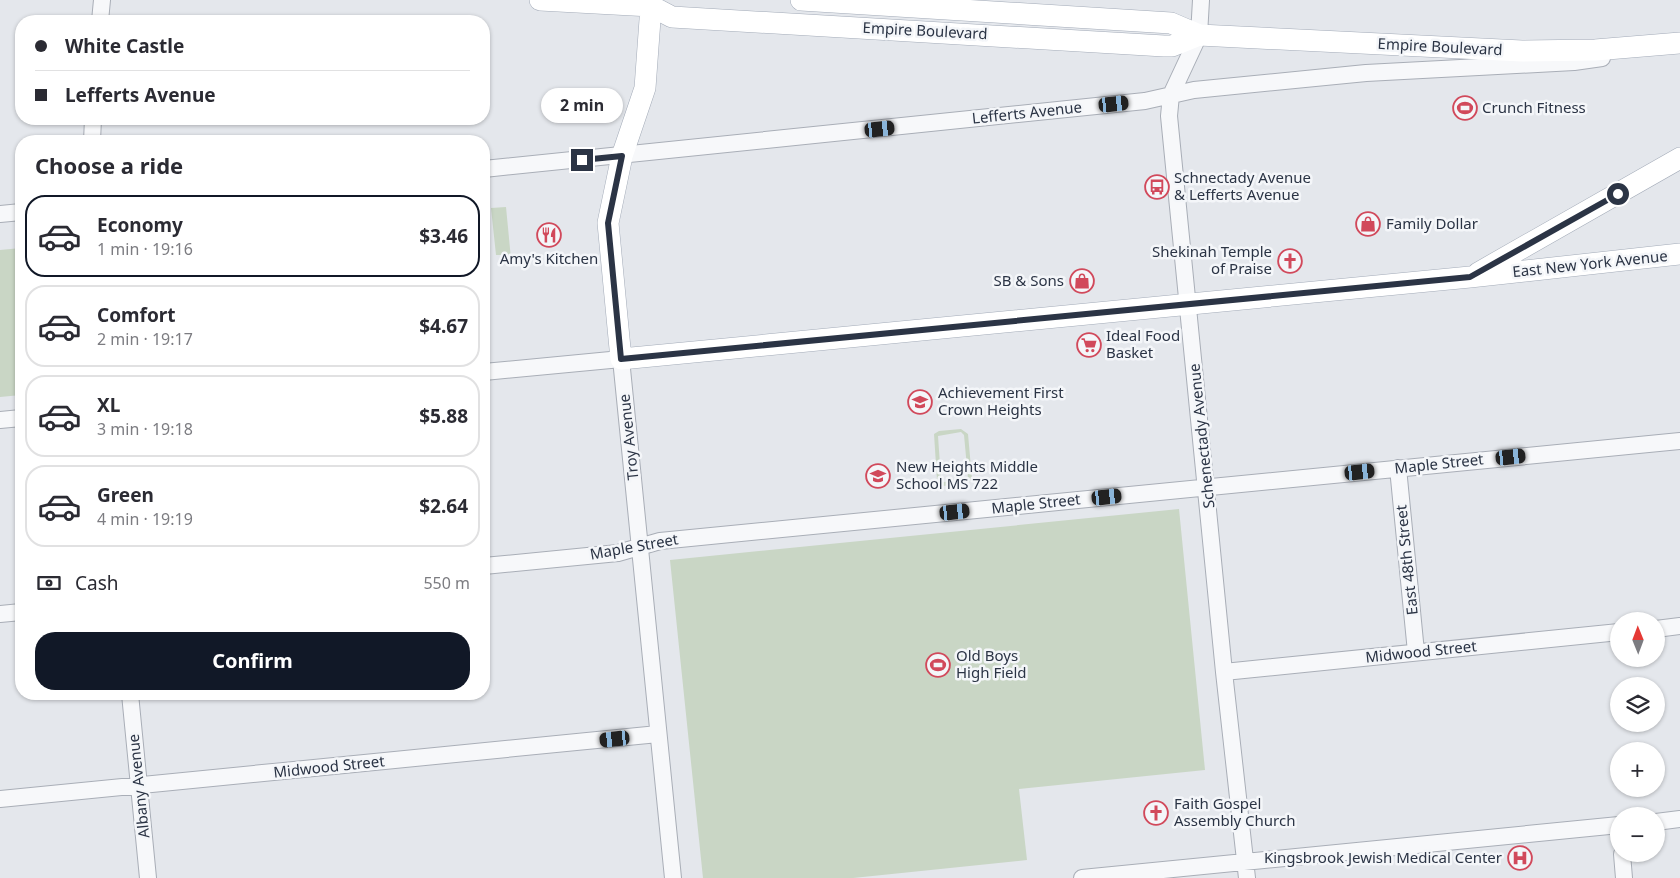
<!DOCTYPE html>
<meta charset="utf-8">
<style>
:root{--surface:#fff;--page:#f2f2f3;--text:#2b2b33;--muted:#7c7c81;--line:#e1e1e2;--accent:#111827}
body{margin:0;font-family:"Noto Sans",sans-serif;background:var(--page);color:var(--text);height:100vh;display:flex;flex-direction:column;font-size:19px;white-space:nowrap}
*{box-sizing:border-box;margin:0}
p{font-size:16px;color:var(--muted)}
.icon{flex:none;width:28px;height:28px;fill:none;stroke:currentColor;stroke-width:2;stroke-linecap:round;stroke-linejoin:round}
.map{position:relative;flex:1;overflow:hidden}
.side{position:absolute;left:15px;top:135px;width:475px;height:565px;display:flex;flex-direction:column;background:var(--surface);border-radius:20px;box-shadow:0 1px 4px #0004}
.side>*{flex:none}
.guide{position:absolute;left:15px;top:15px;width:475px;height:110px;border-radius:20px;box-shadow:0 1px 4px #0004;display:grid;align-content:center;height:110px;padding:0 20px;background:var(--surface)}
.needle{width:32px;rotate:359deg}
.fabs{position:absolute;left:1610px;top:612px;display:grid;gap:10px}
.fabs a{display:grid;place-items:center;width:55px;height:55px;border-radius:50%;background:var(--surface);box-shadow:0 1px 4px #0004;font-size:25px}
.end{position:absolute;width:22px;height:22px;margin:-11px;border:6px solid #2b3445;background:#fff;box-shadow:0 0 0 2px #fff}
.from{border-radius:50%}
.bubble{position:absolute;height:35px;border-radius:18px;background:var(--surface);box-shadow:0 1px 4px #0004;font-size:16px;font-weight:700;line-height:35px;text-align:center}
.car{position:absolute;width:15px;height:30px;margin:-15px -8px;border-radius:6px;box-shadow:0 0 4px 1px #0007;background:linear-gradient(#222 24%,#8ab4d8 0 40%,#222 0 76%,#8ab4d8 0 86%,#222 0)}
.guide b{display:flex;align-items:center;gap:18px;height:48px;font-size:19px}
.guide b+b{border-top:1px solid var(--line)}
.guide i{width:12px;height:12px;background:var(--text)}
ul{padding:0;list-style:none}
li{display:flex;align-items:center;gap:15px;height:82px;margin:0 10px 8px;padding:0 10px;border:2px solid var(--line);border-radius:20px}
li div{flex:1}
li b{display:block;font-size:19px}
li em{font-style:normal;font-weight:700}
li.active{border-color:var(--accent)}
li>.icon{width:45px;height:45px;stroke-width:1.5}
h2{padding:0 20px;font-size:22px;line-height:60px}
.pay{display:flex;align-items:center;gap:12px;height:55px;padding:0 20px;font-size:19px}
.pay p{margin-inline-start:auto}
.primary-button{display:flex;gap:10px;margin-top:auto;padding:10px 20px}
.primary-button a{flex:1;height:58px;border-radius:20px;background:var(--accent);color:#fff;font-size:20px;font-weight:700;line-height:58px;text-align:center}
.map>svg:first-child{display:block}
</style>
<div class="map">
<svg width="1680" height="878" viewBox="0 0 1680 878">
<rect width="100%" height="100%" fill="#e4e7ec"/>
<!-- green -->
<path fill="#c9d6c5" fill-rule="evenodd" d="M506,207l5,52 -9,1 -1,-5h-5l-5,-47z
M21,248v147l-21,2v-147z
M961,429l7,5 4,45 -5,5 -25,2 -5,-6 -3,-46 5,-3zM961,432l3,3 4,43 -2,2 -23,2 -2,-3 -3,-43z
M1179,509l26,261 -186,19 8,71 -174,18h-150l-33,-318z"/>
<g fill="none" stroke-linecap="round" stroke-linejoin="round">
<!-- minor casing -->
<g stroke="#a9aeb7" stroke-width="18">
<path id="minor" d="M1201,0l-2,35 -28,60 -2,21 55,556 23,206
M100,21l2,-21
M92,141l1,-22
M484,169l661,-68 49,-11 172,-17 208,-11 28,-4
M0,214l21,-2
M484,372l137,-13 52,519
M0,420l21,-2
M1398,468l18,184
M484,566l134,-13 42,-12 1020,-100
M0,614l21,-2
M1656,629l24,-3
M1224,672l395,-40
M130,694l18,184
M0,799l658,-65
M1656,822l24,-3
M1622,854l2,24
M1082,878l537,-53"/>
</g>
<!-- major casing -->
<g stroke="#a3abb8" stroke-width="22">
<path id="major" d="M540,0l111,6 21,11 492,29h8l27,-11
M801,0l370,23 28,12 323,16 73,-1 85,-7
M651,6l-6,82 -23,68 -14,67 13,136 849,-82 210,-23
M1478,273l202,-115"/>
</g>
<!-- minor -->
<use href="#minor" stroke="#f7f8fa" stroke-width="16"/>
<!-- major -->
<use href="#major" stroke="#fff" stroke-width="21"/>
</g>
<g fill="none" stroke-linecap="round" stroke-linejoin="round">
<!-- route -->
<path stroke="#2b3445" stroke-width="6" d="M582,160l40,-4 -14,67 13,136 849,-82 148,-83"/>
</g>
<!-- icons -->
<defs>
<g id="stadium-ring" transform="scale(1.25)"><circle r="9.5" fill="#f4f6f9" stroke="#d1495b" stroke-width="1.5"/><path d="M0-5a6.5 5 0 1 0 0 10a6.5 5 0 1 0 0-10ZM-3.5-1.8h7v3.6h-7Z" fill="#d1495b"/></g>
<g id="bus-ring" transform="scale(1.25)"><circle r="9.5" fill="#f4f6f9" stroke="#d1495b" stroke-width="1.5"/><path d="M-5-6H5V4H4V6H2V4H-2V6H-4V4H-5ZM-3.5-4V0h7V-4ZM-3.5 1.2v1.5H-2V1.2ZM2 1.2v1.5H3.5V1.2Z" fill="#d1495b"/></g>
<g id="shop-ring" transform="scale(1.25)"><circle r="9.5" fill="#f4f6f9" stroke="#d1495b" stroke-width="1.5"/><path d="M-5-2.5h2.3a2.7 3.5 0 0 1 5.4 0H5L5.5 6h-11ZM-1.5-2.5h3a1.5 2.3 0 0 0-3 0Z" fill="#d1495b"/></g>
<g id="restaurant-ring" transform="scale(1.25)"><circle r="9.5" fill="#f4f6f9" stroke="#d1495b" stroke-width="1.5"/><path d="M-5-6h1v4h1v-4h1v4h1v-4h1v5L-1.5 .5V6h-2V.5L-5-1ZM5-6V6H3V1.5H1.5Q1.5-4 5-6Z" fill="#d1495b"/></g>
<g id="church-ring" transform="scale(1.25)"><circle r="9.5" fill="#f4f6f9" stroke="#d1495b" stroke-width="1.5"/><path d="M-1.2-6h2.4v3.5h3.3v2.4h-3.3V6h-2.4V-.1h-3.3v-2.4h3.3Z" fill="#d1495b"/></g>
<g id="supermarket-ring" transform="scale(1.25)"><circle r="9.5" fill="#f4f6f9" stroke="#d1495b" stroke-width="1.5"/><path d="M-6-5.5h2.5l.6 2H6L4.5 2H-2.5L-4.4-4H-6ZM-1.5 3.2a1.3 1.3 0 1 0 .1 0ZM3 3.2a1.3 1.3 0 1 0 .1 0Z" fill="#d1495b"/></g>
<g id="school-ring" transform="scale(1.25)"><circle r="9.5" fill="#f4f6f9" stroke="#d1495b" stroke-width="1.5"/><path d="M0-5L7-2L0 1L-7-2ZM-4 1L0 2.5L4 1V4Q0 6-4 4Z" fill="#d1495b"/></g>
<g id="hospital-ring" transform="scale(1.25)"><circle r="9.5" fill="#f4f6f9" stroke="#d1495b" stroke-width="1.5"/><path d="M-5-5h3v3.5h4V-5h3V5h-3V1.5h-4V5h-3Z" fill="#d1495b"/></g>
</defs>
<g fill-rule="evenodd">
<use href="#stadium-ring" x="1465" y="108"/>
<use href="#bus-ring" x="1157" y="187"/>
<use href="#shop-ring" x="1368" y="224"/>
<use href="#restaurant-ring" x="549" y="235"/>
<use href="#church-ring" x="1290" y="261"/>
<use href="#shop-ring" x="1082" y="281"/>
<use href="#supermarket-ring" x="1089" y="345"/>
<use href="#school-ring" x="920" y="402"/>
<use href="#school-ring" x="878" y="476"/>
<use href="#stadium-ring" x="938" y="665"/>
<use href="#church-ring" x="1156" y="813"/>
<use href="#hospital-ring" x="1520" y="858"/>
</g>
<g text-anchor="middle" stroke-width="5" stroke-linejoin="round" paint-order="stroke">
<!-- street labels -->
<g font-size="15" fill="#2b3445" stroke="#f4f6f9">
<text transform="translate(925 31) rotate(3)" y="5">Empire Boulevard</text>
<text transform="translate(1440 47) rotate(3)" y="5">Empire Boulevard</text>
<text transform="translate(1027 113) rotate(-6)" y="5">Lefferts Avenue</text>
<text transform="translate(1590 264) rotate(-6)" y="5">East New York Avenue</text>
<text transform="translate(1202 436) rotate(-96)" y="5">Schenectady Avenue</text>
<text transform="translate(629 437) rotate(-96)" y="5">Troy Avenue</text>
<text transform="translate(1439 464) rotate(-6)" y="5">Maple Street</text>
<text transform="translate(1036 504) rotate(-6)" y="5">Maple Street</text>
<text transform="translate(634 547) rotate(-10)" y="5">Maple Street</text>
<text transform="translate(1407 560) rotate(-96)" y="5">East 48th Street</text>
<text transform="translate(1421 652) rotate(-6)" y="5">Midwood Street</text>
<text transform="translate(329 767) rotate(-6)" y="5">Midwood Street</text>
<text transform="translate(139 786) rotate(-96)" y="5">Albany Avenue</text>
</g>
<!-- poi labels -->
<g font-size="15" fill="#2b3445" stroke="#f4f6f9" text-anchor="start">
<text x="1482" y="113">Crunch Fitness</text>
<text x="1174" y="183">Schnectady Avenue<tspan x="1174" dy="17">&amp; Lefferts Avenue</tspan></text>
<text x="1386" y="229">Family Dollar</text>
<text x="1272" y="257" text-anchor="end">Shekinah Temple<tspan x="1272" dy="17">of Praise</tspan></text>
<text x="549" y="264" text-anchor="middle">Amy's Kitchen</text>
<text x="1064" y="286" text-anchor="end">SB &amp; Sons</text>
<text x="1106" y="341">Ideal Food<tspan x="1106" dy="17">Basket</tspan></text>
<text x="938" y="398">Achievement First<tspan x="938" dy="17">Crown Heights</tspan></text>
<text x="896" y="472">New Heights Middle<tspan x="896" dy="17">School MS 722</tspan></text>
<text x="956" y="661">Old Boys<tspan x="956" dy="17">High Field</tspan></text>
<text x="1174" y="809">Faith Gospel<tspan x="1174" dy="17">Assembly Church</tspan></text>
<text x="1502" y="863" text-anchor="end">Kingsbrook Jewish Medical Center</text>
</g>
</g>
</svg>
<div class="fabs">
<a><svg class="needle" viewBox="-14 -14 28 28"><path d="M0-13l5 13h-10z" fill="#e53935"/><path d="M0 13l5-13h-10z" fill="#7c7c81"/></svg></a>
<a><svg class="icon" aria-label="layers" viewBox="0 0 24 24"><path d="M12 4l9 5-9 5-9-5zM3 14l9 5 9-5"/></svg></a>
<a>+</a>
<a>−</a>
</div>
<i class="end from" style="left:1618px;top:194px"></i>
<i class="end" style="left:582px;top:160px"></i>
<div class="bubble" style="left:541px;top:88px;width:82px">2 min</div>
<i class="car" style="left:1114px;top:104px;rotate:84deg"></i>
<i class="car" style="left:880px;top:129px;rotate:84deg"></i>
<i class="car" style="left:1511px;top:457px;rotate:84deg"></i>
<i class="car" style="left:1360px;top:472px;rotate:84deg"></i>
<i class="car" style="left:1107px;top:497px;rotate:84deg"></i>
<i class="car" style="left:955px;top:512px;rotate:84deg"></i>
<i class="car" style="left:615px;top:739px;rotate:264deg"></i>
<div class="guide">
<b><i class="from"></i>White Castle</b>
<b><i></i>Lefferts Avenue</b>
</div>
<section class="side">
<h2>Choose a ride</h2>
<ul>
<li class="active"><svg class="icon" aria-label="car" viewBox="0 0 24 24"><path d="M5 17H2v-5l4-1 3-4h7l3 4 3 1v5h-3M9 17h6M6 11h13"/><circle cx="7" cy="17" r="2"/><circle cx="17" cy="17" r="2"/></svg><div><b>Economy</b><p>1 min · 19:16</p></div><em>$3.46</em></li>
<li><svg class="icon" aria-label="car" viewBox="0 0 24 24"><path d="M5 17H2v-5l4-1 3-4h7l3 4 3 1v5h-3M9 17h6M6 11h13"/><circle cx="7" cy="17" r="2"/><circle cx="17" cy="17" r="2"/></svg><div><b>Comfort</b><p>2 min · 19:17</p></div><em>$4.67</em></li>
<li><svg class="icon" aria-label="car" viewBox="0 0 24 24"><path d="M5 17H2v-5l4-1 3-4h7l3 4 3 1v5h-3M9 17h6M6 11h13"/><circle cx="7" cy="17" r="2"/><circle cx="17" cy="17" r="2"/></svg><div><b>XL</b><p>3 min · 19:18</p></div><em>$5.88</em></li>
<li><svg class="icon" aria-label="car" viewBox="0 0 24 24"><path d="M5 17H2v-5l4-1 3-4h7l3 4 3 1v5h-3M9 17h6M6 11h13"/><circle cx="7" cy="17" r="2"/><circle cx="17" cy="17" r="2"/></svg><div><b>Green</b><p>4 min · 19:19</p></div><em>$2.64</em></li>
</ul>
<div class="pay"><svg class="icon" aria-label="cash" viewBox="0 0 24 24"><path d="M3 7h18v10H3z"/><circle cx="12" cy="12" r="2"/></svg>Cash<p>550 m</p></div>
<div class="primary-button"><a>Confirm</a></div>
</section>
</div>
